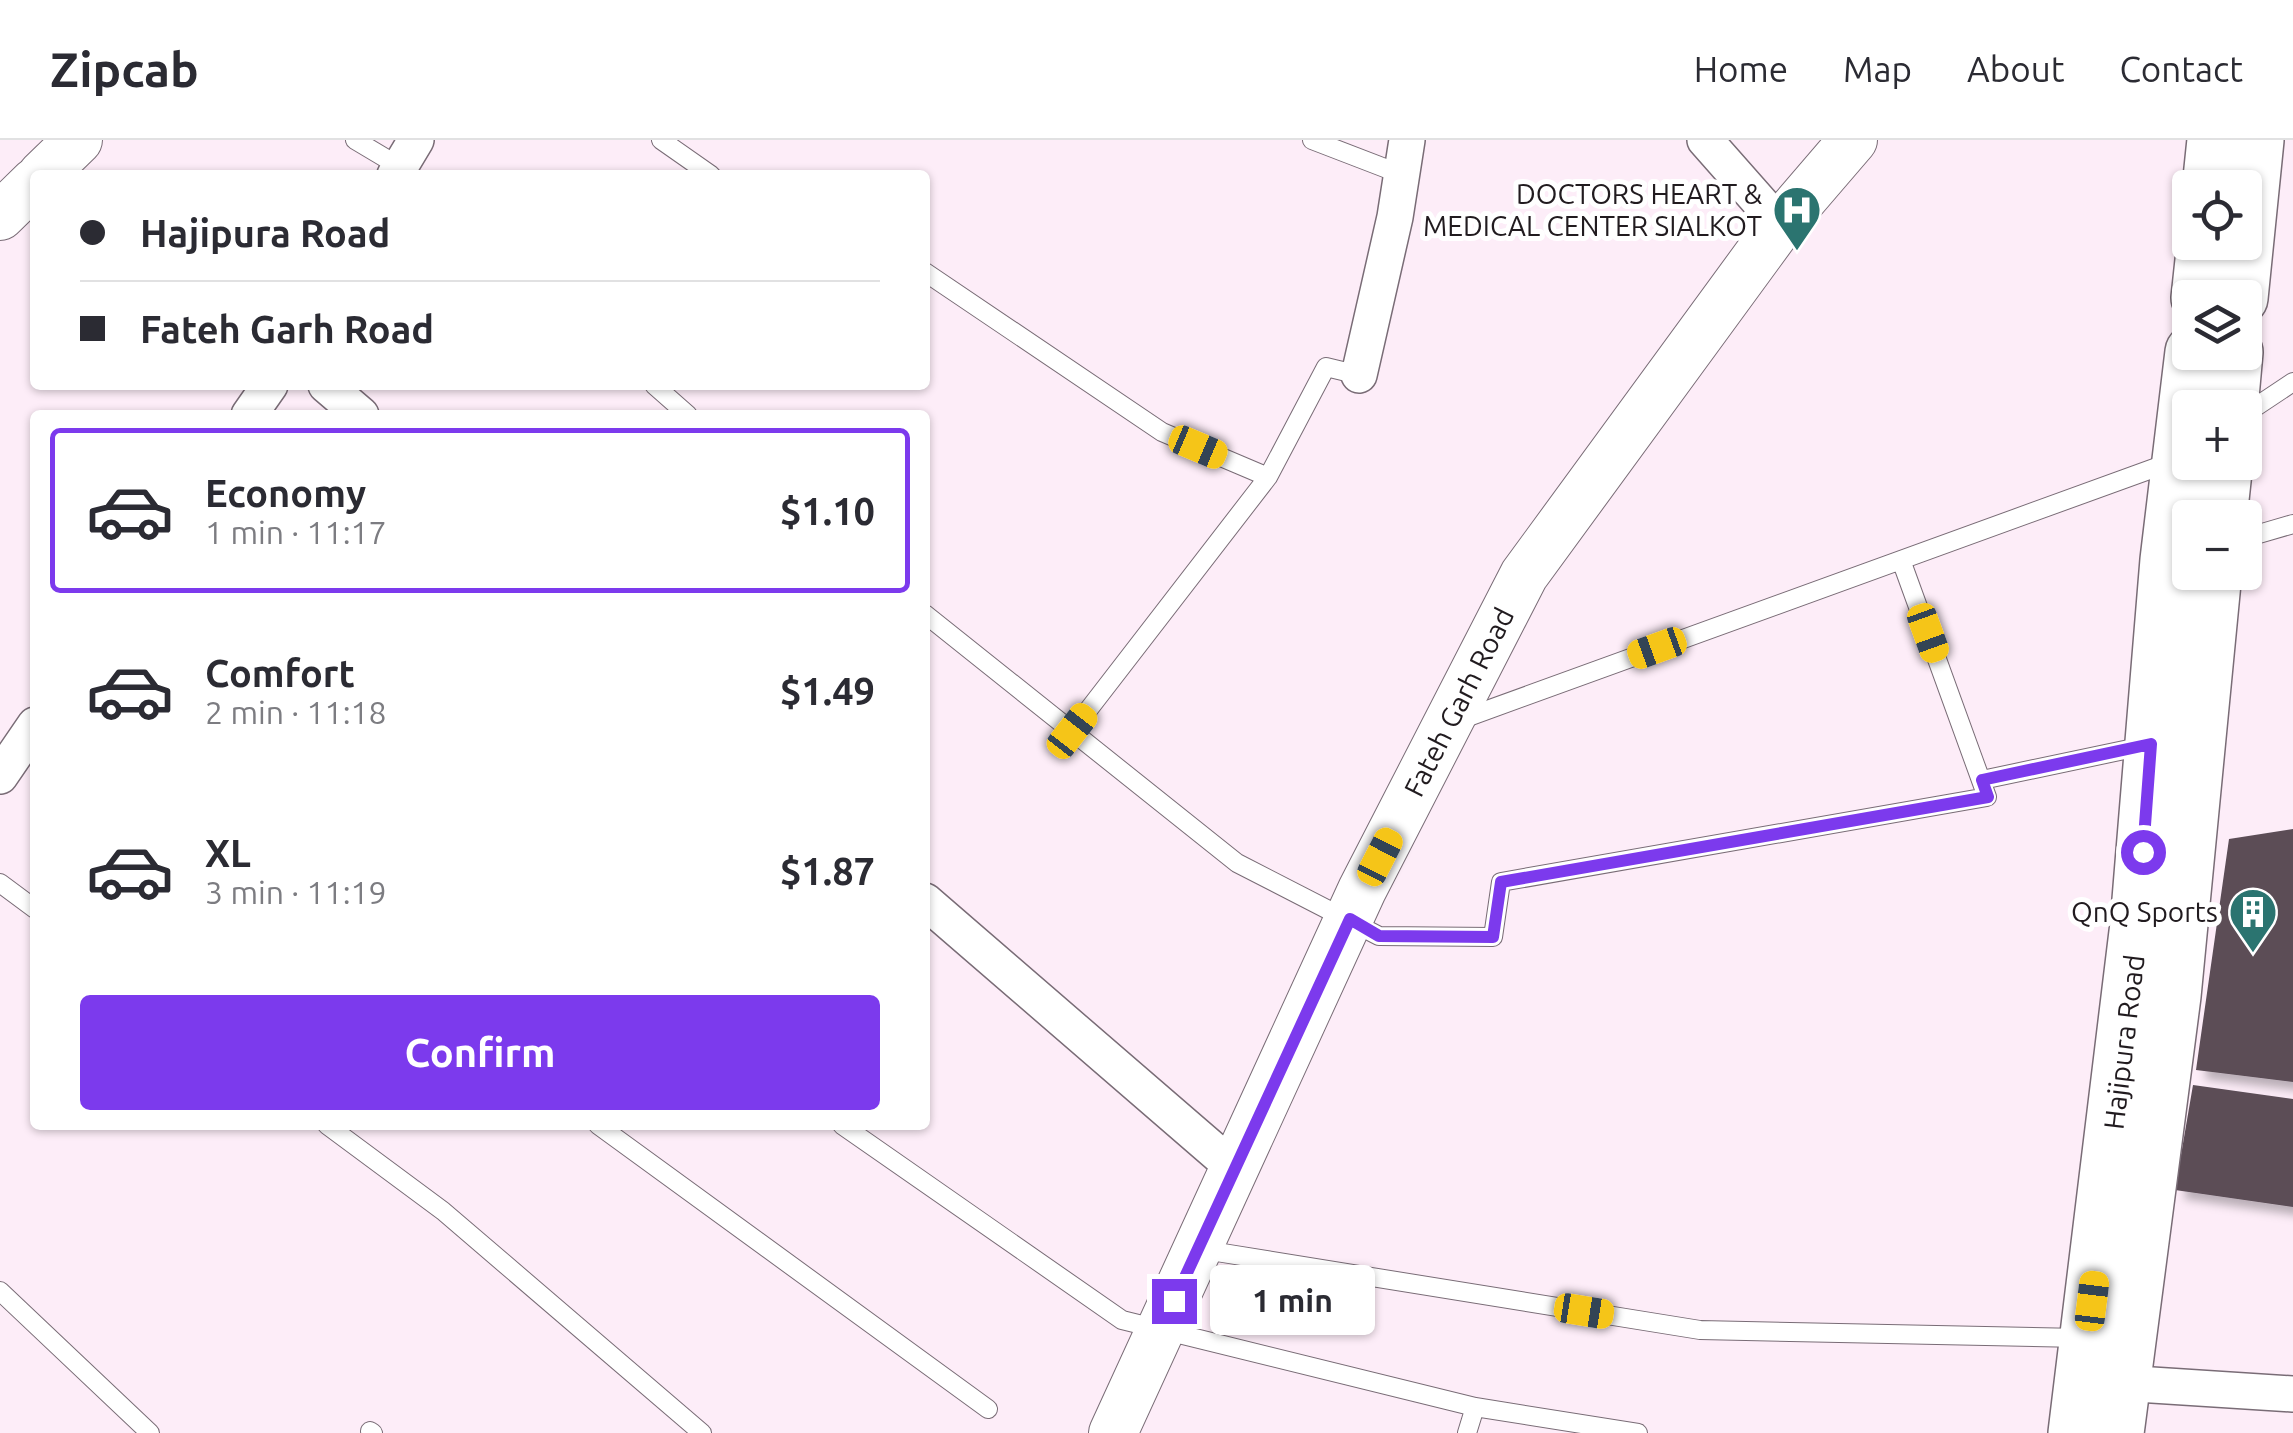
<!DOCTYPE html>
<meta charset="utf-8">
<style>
:root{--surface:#fff;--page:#f7f7f7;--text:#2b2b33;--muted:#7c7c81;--line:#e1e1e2;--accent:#7c3aed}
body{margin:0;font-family:Ubuntu,sans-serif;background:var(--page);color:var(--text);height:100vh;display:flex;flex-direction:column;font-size:38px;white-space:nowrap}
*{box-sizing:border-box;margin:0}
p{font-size:32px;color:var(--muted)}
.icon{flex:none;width:55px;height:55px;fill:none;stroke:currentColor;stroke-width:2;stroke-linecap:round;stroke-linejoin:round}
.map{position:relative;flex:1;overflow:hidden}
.panel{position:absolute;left:30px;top:270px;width:900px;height:720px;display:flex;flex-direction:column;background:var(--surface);border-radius:10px;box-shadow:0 2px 8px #0004}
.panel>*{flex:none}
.hud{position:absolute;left:30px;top:30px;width:900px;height:220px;border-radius:10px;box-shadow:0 2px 8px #0004;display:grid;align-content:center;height:220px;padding:0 50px;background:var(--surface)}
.fabs{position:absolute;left:2172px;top:30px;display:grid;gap:20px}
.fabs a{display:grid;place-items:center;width:90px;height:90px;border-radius:10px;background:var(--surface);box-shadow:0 2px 8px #0004;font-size:50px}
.end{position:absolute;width:45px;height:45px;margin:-22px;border:12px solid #7c3aed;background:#fff;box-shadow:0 0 0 5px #fff}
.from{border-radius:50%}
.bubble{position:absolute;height:70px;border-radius:10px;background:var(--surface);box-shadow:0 2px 8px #0004;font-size:32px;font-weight:700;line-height:70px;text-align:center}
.car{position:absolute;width:30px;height:60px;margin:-30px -15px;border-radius:12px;box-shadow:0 0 8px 2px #0007;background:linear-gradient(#f5c518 24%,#345 0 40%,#f5c518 0 76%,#345 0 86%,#f5c518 0)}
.hud b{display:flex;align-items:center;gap:35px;height:95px;font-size:38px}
.hud b+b{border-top:2px solid var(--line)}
.hud i{width:25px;height:25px;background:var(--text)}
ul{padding:18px 0 0;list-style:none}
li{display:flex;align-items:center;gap:30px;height:165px;margin:0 20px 15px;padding:0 30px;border:5px solid transparent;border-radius:10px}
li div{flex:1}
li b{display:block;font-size:38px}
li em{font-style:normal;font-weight:700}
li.current{border-color:var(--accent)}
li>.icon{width:90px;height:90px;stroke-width:1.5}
.action{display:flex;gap:20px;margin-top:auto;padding:20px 50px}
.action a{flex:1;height:115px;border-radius:10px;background:var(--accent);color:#fff;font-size:40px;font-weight:700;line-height:115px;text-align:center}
header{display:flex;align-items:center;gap:60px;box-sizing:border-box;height:140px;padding:0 50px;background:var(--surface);border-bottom:2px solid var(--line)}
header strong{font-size:48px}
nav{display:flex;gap:55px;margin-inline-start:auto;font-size:35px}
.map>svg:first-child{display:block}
</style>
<header>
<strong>Zipcab</strong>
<nav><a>Home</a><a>Map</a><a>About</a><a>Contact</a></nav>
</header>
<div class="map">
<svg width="2293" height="1293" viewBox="0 0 2293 1293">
<defs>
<filter id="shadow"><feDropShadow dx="9" dy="9" stdDeviation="5" flood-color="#0004"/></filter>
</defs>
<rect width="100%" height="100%" fill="#fdedf8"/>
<!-- building -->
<path fill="#5b4e57" filter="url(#shadow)" d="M2293,689v253l-97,-12 33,-231z
M2193,945l100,14v108l-118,-17z"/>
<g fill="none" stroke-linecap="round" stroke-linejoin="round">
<!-- lane casing -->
<g stroke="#796c76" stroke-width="20">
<path id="lane" d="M355,0l47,28
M661,0l50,35
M1312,0l91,35
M925,132l237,160 106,45
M654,245l34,30
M2245,274l48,-32
M2245,398l48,-14
M925,474l312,249 142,73 114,1 8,-55 486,-85 -86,-237
M1457,581l714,-259
M1072,591l196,-254 58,-110 33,8
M1982,640l166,-35
M0,743l35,26
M327,985l116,86 259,222
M598,985l390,284
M842,985l280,195 353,87 163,26
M1198,1109l502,81 381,8
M0,1151l150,142
M370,1291l3,2
M1467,1293l8,-26"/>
</g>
<!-- street casing -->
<g stroke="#796c76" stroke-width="38">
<path id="street" d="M1705,0l75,85
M395,35l21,-35
M1359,235l36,-158 12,-77
M326,245l35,30
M249,275l21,-30
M0,636l35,-51
M925,761l309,267
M2121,1243l172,11"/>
</g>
<!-- secondary casing -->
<g stroke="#796c76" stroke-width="50">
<path id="secondary" d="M42,35l36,-35
M0,76l35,-34
M1113,1293l249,-543 162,-315 256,-350 73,-85"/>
</g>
<!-- primary casing -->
<g stroke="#796c76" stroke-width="58">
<path id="primary" d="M2210,48l5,-48
M2199,158l6,-56
M2240,158l16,-158
M2230,268l5,-56
M2219,378l6,-56
M2076,1293l62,-509 30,-364 25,-208
M2116,1293l57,-437 41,-424"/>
</g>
<!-- lane -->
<use href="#lane" stroke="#fff" stroke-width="18"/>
<!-- street -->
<use href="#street" stroke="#fff" stroke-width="35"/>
<!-- secondary -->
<use href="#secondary" stroke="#fff" stroke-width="48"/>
<!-- primary -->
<use href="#primary" stroke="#fff" stroke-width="55"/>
</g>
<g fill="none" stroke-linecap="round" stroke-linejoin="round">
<!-- route -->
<path stroke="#7c3aed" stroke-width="12" d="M1174,1161l176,-382 29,17 114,1 8,-55 487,-85 -6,-17 169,-36 -8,108"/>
</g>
<!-- icons -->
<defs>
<g id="hospital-pin" transform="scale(2.5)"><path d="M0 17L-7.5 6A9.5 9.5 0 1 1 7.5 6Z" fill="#2b7470" stroke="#fff"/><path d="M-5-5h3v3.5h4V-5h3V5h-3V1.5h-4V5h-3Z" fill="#fff"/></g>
<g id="building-pin" transform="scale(2.5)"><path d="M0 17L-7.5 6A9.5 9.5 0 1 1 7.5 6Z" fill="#2b7470" stroke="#fff"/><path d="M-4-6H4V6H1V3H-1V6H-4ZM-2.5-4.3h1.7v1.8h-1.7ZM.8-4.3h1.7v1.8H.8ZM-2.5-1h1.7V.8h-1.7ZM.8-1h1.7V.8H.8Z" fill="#fff"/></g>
</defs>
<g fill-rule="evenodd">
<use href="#hospital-pin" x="1797" y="70"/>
<use href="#building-pin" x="2253" y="772"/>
</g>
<g text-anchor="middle" stroke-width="10" stroke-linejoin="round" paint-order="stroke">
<!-- poi labels -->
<g font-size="28" fill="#211b1f" stroke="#fff" text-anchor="end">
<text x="1762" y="64">DOCTORS HEART &amp;<tspan x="1762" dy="32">MEDICAL CENTER SIALKOT</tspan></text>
<text x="2218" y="782">QnQ Sports</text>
</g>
<!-- street labels -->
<g font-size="28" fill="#211b1f" stroke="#fff">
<text transform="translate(1459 562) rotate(-63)" y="10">Fateh Garh Road</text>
<text transform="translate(2124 902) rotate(-83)" y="10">Hajipura Road</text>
</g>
</g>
</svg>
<div class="fabs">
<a><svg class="icon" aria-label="locate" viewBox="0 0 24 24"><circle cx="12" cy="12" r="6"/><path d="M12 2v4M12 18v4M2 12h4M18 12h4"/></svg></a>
<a><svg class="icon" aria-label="layers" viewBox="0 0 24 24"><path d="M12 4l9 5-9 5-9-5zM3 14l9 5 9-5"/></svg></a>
<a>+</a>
<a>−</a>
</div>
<i class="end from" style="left:2143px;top:712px"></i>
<i class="end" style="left:1174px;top:1161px"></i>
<div class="bubble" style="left:1210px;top:1125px;width:165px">1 min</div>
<i class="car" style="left:1198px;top:307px;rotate:113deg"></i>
<i class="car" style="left:1928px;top:493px;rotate:160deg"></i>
<i class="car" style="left:1657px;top:508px;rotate:250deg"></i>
<i class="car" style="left:1072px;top:591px;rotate:38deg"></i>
<i class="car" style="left:1380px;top:717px;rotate:27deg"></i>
<i class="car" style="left:2092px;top:1161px;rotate:7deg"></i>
<i class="car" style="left:1584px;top:1171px;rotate:99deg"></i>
<div class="hud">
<b><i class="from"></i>Hajipura Road</b>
<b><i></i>Fateh Garh Road</b>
</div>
<section class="panel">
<ul>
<li class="current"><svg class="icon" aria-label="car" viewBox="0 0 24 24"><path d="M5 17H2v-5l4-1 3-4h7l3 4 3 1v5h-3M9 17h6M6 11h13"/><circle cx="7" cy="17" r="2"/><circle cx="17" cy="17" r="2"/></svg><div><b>Economy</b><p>1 min · 11:17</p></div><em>$1.10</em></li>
<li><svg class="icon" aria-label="car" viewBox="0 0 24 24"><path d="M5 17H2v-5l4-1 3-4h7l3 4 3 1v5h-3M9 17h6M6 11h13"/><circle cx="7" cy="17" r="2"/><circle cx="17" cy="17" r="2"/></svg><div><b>Comfort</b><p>2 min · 11:18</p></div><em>$1.49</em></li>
<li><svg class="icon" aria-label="car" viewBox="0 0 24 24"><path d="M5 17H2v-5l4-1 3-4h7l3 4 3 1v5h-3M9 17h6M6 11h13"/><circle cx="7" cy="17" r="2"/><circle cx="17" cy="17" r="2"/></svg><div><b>XL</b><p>3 min · 11:19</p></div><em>$1.87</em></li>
</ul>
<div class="action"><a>Confirm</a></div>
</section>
</div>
